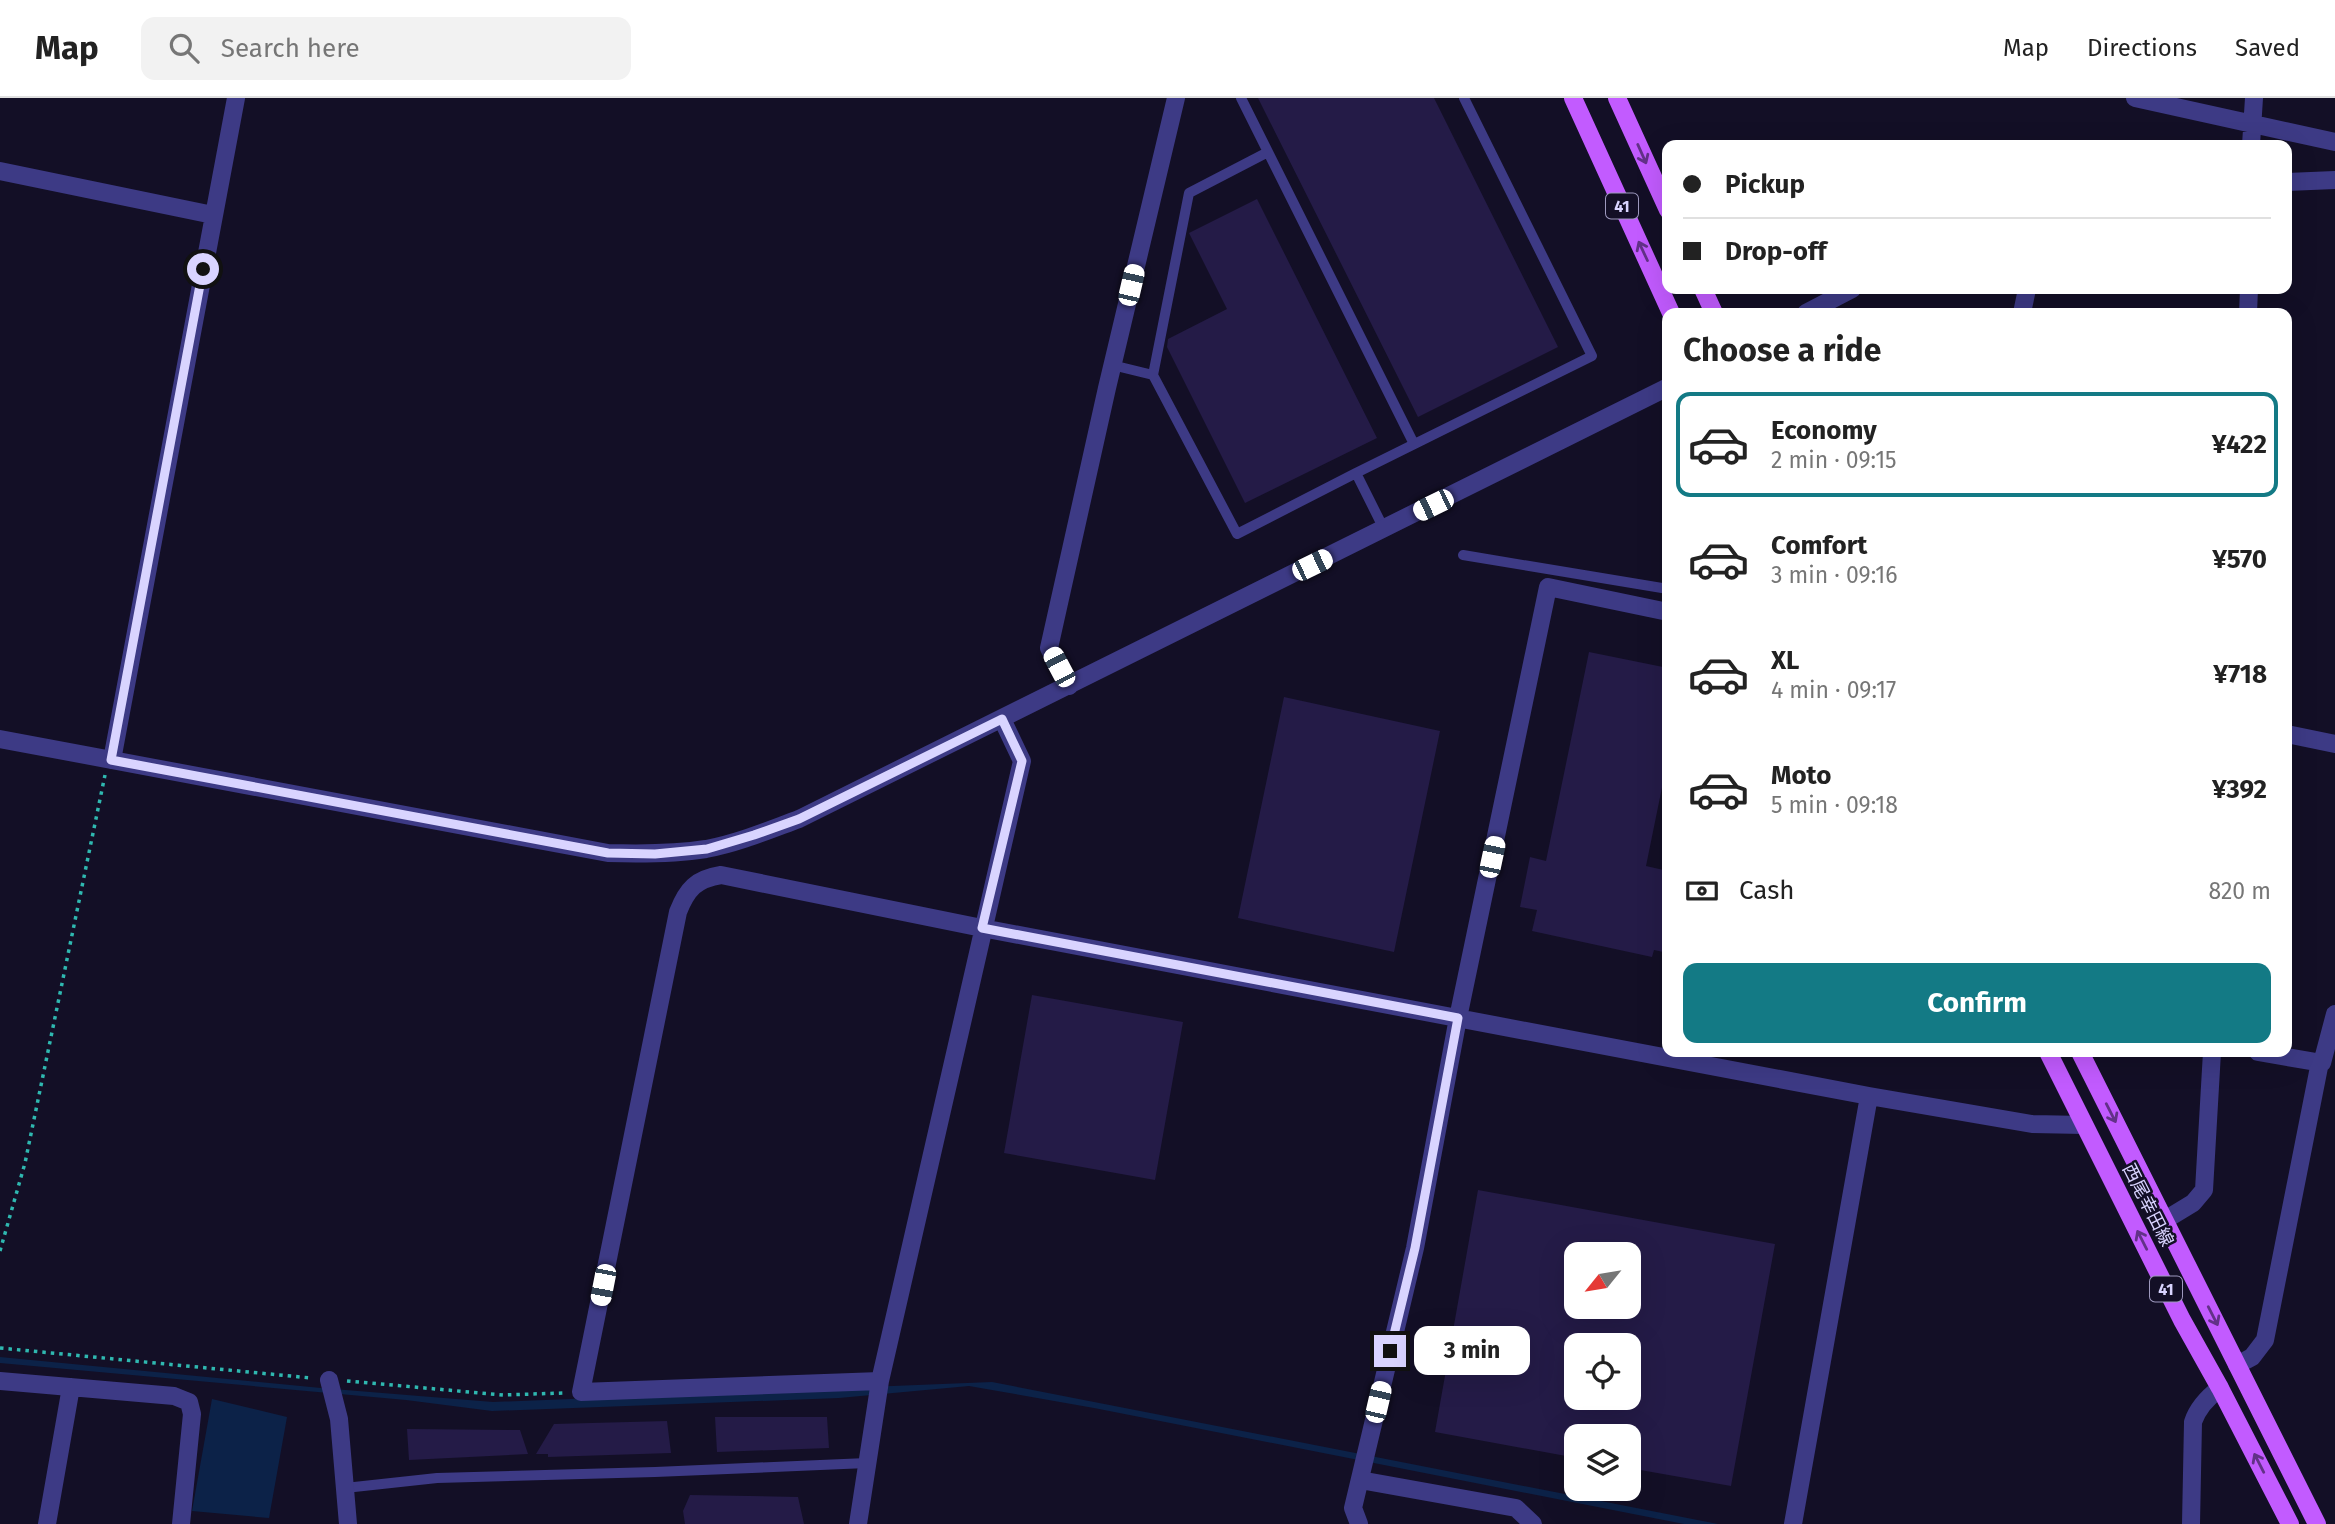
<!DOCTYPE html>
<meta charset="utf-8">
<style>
:root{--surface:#fff;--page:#f2f2f2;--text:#222;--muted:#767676;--line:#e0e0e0;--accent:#137a85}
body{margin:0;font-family:"Fira Sans","Noto Sans JP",sans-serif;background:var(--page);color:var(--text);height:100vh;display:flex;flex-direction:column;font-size:26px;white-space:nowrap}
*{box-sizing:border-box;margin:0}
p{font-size:23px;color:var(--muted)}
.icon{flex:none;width:38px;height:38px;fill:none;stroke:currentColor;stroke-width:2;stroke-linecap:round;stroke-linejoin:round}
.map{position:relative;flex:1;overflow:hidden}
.details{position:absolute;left:1662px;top:210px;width:630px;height:749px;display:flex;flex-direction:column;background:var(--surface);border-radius:14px;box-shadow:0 7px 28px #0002}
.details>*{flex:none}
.banner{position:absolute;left:1662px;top:42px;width:630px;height:154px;border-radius:14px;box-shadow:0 7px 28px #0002;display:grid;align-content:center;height:154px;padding:0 21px;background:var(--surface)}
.needle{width:46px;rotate:240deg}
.tools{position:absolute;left:1564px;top:1144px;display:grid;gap:14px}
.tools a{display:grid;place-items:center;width:77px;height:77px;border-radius:14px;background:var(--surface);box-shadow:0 7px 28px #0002;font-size:35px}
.end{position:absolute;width:32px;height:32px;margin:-16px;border:9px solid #d9d4ff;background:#111;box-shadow:0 0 0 4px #111}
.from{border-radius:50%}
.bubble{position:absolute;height:49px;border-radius:14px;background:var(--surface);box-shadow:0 7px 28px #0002;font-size:23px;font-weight:700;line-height:49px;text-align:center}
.car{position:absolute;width:21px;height:42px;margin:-21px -10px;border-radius:9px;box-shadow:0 0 5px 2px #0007;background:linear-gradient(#fff 24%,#345 0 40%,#fff 0 76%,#345 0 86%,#fff 0)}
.banner b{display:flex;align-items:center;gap:24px;height:66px;font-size:26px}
.banner b+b{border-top:2px solid var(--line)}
.banner i{width:18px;height:18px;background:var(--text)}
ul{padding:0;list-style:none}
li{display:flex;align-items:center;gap:21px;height:105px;margin:0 14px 10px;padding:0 7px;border:4px solid transparent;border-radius:14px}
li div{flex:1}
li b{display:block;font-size:26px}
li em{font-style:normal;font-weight:700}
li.current{border-color:var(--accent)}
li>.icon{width:63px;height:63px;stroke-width:1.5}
h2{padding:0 21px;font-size:32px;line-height:84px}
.pay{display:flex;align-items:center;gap:18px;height:77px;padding:0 21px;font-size:26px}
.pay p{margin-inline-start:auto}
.primary-button{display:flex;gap:14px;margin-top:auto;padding:14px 21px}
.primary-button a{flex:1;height:80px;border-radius:14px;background:var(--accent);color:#fff;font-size:28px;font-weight:700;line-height:80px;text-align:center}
header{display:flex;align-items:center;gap:42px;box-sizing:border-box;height:98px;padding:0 35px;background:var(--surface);border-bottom:2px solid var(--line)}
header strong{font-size:33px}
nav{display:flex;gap:38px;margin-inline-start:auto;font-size:24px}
.search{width:490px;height:63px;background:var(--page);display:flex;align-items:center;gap:18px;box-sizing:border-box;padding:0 24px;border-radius:14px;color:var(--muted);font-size:26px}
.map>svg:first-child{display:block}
</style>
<header>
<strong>Map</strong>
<div class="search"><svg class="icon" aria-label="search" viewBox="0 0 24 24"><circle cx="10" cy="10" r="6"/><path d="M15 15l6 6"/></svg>Search here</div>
<nav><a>Map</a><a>Directions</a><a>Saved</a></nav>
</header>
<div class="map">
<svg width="2335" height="1426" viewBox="0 0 2335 1426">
<rect width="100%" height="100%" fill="#130f26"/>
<!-- water -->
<path fill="#0c2248" d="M0,1259l321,31 172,14 499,-20 726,142h-34l-590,-116 -125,-22 -130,12 -347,13 -86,-11 -406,-37z
M212,1301l75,18 -18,101 -77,-7z"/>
<!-- building -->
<path fill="#241b47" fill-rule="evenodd" d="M1258,0h176l124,249 -140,70z
M1257,101l120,239 -132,65 -78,-156 1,-8 59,-30 -38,-76z
M1589,554l79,16v90l-22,108 22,5 -6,39 6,1v42l-14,-3 -2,7 -120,-26 5,-21 -17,-3 10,-50 16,4z
M1284,599l156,34 -46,221 -156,-34z
M1032,897l151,27 -28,158 -151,-27z
M1478,1092l297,54 -44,242 -102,-18v-31h-52v21l-142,-26zM1577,1157h52v52h-52zM1577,1248h52v52h-52z
M715,1319h112l2,31 -112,4z
M667,1323l4,32 -123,4v-3h-12l18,-30z
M407,1331l113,1 8,24 -119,6z
M690,1397l108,2 6,27h-119l-2,-13z"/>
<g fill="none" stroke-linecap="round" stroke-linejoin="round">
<!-- path -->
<path stroke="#2fb8b0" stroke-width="3.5" stroke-dasharray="3.5 5" stroke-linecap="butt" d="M0,1153l25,-88 80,-388
M0,1250l311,30
M347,1283l156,14 60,-2"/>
<!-- service -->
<path stroke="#3d3a85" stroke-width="10" d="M1241,0l173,346
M1268,54l-79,41 -36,182 84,159 119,-61
M1112,267l41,10
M1384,431l-28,-56 236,-117 -128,-258
M1463,457l205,34
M345,1390l92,-10 218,-6 212,-9"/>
<!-- minor -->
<path stroke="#3d3a85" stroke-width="18" d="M2135,0l200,44
M2251,47l3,-47
M0,73l213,44
M2287,84l48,-2
M2022,215l5,-24
M2248,215l1,-24
M1069,588l-20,-38 58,-260 69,-290
M2287,636l48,10
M112,662l124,-662
M2258,954l64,11 13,-49
M2165,1122l28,-17 11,-13 8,-138
M2237,1267l15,-8 13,-17 55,-278
M329,1282l10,39 9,105
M0,1283l174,15 15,6 3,12 -11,110
M880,1283l-299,11 97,-480c9,-23 18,-33 43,-37l261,53 887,168 163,28 52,1
M1360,1382l156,28 17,16
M47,1426l24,-137
M858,1426l22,-143 142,-620 -20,-42
M1359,1426l-6,-16 62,-260 43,-230 90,-431 120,25
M1793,1426l76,-428
M2191,1426l2,-102c5,-15 15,-25 27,-34"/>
<!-- tertiary -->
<path stroke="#3d3a85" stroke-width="18" d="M1806,215l46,-24
M0,641l608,114c33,1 66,1 98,-4 32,-6 63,-19 93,-30l869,-432"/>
<!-- primary -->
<path stroke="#c25bff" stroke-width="18" d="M1573,0l98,215
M1617,0l51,112
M1703,191l11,24
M2048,954l134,268 38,68 70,136
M2080,954l237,472"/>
</g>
<!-- one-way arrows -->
<defs><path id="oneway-shaft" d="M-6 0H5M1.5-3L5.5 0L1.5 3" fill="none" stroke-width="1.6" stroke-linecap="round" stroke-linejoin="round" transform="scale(1.75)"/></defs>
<g stroke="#623188">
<use href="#oneway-shaft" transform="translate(1642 56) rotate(66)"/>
<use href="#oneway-shaft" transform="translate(1643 153) rotate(-115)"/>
<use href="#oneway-shaft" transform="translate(2111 1015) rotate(63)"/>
<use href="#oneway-shaft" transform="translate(2142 1142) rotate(-117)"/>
<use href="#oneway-shaft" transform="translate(2213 1218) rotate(63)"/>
<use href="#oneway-shaft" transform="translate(2259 1365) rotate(-117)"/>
</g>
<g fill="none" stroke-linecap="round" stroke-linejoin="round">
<!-- route -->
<path stroke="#d9d4ff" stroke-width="9" d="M203,171l-92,491 497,93 47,1 52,-5 47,-14 45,-16 203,-100 20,42 -40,167 476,90 -43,230 -25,103"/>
</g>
<g text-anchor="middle" stroke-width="5" stroke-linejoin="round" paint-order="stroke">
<!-- shield labels -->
<g fill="#130f26" stroke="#9e99be" stroke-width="2">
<rect x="1606" y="95.5" width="32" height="25" rx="5"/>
<rect x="2150" y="1178.5" width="32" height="25" rx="5"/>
</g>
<g font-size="16" font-weight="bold" fill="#d9d4ff">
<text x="1622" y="114">41</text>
<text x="2166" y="1197">41</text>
</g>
<!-- street labels -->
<g font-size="18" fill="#d9d4ff" stroke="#130f26">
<text transform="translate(2148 1107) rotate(63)" y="6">西尾幸田線</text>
</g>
</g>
</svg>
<div class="tools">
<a><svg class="needle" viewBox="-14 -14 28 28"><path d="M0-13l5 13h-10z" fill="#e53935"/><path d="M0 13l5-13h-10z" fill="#767676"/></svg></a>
<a><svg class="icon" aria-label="locate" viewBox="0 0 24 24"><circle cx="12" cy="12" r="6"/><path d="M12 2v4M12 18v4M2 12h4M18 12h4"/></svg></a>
<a><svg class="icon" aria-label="layers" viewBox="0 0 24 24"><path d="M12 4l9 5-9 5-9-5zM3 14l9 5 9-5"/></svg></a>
</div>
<i class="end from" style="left:203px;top:171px"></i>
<i class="end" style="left:1390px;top:1253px"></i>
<div class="bubble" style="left:1414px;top:1228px;width:116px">3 min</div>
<i class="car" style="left:1131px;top:187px;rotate:13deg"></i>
<i class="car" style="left:1433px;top:407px;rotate:244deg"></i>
<i class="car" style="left:1312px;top:467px;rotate:64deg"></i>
<i class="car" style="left:1059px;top:569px;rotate:332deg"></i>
<i class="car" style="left:1492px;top:759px;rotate:12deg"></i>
<i class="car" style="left:603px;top:1187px;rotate:191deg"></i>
<i class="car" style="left:1378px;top:1304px;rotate:13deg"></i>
<div class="banner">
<b><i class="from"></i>Pickup</b>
<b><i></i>Drop-off</b>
</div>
<section class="details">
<h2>Choose a ride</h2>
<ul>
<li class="current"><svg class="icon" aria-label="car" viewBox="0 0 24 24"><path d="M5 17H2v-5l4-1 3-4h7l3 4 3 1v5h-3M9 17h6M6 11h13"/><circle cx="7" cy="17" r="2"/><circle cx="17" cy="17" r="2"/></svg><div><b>Economy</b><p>2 min · 09:15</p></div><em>¥422</em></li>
<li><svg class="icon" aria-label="car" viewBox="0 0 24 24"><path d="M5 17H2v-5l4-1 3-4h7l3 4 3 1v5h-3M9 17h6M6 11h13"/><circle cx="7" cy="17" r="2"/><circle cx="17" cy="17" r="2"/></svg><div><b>Comfort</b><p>3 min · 09:16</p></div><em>¥570</em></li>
<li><svg class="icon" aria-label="car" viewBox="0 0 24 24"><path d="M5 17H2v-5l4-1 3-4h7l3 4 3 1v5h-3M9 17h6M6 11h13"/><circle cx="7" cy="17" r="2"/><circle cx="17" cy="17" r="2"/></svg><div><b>XL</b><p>4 min · 09:17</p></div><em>¥718</em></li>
<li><svg class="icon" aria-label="car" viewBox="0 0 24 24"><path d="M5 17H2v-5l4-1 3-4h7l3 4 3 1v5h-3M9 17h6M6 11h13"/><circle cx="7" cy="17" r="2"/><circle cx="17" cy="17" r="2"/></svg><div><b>Moto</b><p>5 min · 09:18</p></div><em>¥392</em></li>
</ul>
<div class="pay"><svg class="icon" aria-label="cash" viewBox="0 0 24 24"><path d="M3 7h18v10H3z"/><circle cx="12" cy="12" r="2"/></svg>Cash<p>820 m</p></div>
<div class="primary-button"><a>Confirm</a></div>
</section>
</div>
